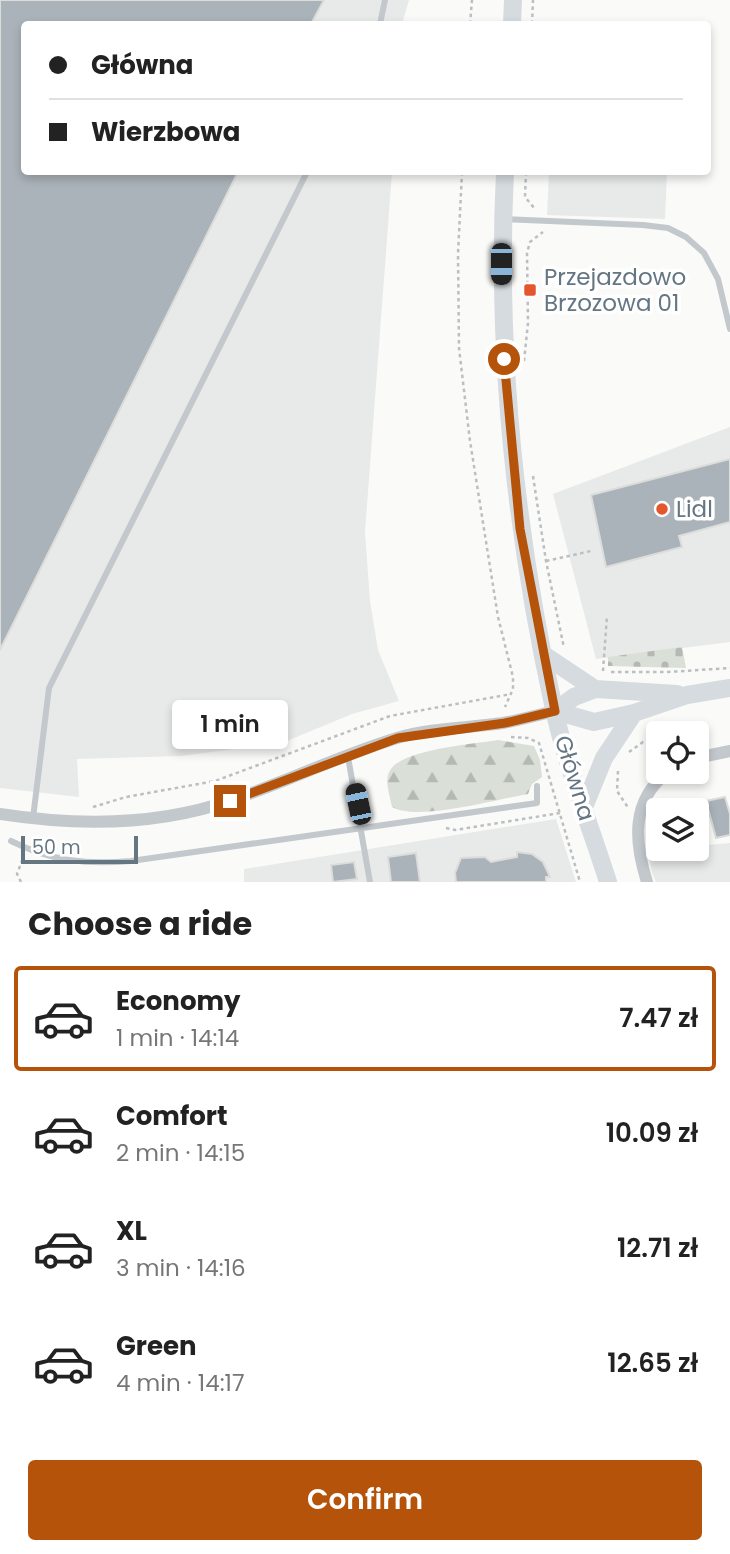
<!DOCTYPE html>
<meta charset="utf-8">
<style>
:root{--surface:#fff;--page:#f2f2f2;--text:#222;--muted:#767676;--line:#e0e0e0;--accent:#b45309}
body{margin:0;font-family:Poppins,sans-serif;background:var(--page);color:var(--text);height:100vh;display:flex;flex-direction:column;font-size:26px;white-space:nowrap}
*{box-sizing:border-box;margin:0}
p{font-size:23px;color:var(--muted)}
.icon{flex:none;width:38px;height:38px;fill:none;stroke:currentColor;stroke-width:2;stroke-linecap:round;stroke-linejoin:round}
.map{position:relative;height:882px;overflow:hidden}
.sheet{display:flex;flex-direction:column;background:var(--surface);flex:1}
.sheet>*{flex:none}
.guide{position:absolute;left:21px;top:21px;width:690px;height:154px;border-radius:7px;box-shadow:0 4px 10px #0003;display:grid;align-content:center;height:154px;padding:0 28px;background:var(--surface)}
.fabs{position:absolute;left:646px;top:721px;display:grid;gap:14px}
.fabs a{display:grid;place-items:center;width:63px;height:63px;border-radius:7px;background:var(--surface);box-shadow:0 4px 10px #0003;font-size:35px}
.scale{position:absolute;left:21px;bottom:18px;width:117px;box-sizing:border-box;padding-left:7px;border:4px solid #657683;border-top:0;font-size:19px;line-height:24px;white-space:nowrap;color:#657683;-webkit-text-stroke:5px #fff;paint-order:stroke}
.end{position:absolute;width:32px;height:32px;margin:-16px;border:9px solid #b45309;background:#fff;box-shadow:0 0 0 4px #fff}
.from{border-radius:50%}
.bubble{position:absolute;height:49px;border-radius:7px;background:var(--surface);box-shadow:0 4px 10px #0003;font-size:23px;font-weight:600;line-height:49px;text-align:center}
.car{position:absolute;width:21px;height:42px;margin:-21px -10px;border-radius:9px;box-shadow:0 0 5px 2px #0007;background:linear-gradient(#222 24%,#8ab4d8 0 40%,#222 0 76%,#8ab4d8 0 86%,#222 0)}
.guide b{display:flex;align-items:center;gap:24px;height:66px;font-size:26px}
.guide b+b{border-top:2px solid var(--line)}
.guide i{width:18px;height:18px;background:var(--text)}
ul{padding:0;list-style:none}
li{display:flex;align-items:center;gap:21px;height:105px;margin:0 14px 10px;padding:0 14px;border:4px solid transparent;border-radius:7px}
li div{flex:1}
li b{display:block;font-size:26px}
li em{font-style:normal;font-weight:600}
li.active{border-color:var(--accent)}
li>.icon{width:63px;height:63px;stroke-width:1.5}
h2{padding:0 28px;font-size:32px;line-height:84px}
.button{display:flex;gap:14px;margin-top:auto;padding:14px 28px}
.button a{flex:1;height:80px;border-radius:7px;background:var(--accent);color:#fff;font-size:28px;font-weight:600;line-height:80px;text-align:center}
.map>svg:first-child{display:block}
</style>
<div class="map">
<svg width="730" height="882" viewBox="0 0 730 882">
<defs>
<pattern id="forest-firs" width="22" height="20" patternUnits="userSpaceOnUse" patternTransform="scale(1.75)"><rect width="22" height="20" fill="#dadfd7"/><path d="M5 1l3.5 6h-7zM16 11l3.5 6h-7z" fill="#b4b9b4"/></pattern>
<pattern id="cemetery-stones" width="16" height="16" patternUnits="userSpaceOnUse" patternTransform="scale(1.75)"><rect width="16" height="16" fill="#dadfd7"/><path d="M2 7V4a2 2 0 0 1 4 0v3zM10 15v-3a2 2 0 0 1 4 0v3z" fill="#b4b9b4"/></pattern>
</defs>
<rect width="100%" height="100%" fill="#fafaf8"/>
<!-- built -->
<path fill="#e8e9e9" d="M0,0h409l-7,24h-378v148h368l-27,360 5,69 8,49 21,51 -47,13 -70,29 -101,13 -104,3 2,38 -79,-9z
M549,172h118l-2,47 -118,-4z
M730,427v215l-134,17 -43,-165z
M556,819l20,63h-332v-13z
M730,843v39h-74l-4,-9 -4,-23 48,-1 1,-3z"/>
<!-- forest -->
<path fill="url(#forest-firs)" d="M498,740l36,6 6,14 2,17 -10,7 -4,10c-30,5 -111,28 -136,13 -2,-12 -9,-28 -1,-38 14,-20 83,-25 107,-29z"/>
<!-- cemetery -->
<path fill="url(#cemetery-stones)" d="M682,647l4,21 -78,-2v-9z"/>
<!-- building -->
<path fill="#aab3b9" stroke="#dcdcda" stroke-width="2" d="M0,0h324l-13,24h-287v148h214l-238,478z
M730,459v63l-51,14 3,11 -76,20 -15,-72z
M725,797l5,17v21l-14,3 -10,-37z
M517,852l15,2 11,8 7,15h-4v5h-90l-1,-9 6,-15 24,-1 6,5 26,-5z
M416,853l4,29h-29l-3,-25z
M354,862l3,17 -24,3 -2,-17z"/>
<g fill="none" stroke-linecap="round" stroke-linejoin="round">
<!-- path -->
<path stroke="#bbbfc2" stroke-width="2.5" stroke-dasharray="3.5 3.5" stroke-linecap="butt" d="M470,24l2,-24
M532,24l1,-24
M462,172l-4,82 1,94 11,93 28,176 15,60v12l-8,18
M526,172l-1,25 10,12
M524,361l4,-38 -1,-70 3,-11 13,-10
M533,476l13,85 18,87
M546,561l45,-10
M603,671l4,-55
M611,672h57l62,-4
M511,737l17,1 11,5 41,139
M629,752l14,-10 15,-2
M618,771l-1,20 12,18
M93,807l33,-10 89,-16 175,-65 121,-22
M446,828l9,2 105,-17
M21,882l-4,-8 6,-16"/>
<!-- service -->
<path stroke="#c3c8cc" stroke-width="6" d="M380,24l5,-24
M505,219l138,6 25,3 18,9 18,16 14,26 12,50
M348,757l22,125
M33,818l16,-130 258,-516
M11,841c40,20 76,24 120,20l406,-58v-17"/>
<!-- minor -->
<path stroke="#c3c8cc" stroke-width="12" d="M696,758l34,-7
M0,814c77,12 158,12 232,-14 56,-19 109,-45 165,-62 34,-10 71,-10 106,-15 17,-3 35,-8 52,-12
M647,882c-13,-41 -16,-82 21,-110"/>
<!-- secondary -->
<path stroke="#d6dbdf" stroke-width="18" d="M512,24l1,-24
M505,172c-9,182 10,360 49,537 13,59 36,116 54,173
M544,655l51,34 82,5
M555,711l39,11 40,-9 53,-18 43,-7
M555,711l19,-14 21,-8
M584,807l20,-49 30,-45"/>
</g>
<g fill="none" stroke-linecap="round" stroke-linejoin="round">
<!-- route -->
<path stroke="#b45309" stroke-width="9" d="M230,801l168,-63 107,-15 50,-12 -35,-182 -16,-170"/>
</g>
<!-- markers -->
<g fill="#e4572e" stroke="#fff" stroke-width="2.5">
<rect x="523" y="283" width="14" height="14" rx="3.5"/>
<circle cx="662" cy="509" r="7"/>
</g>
<g text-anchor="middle" stroke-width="7" stroke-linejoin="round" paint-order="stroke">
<!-- poi labels -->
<g font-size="23" fill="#657683" stroke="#fff" text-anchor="start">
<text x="544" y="285">Przejazdowo<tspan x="544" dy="26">Brzozowa 01</tspan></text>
<text x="676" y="517">Lidl</text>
</g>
<!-- street labels -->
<g font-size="23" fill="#657683" stroke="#fff">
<text transform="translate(575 778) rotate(73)" y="8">Główna</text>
</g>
</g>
</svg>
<div class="fabs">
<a><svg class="icon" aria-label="locate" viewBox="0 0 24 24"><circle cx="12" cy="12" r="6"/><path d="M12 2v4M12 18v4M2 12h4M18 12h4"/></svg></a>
<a><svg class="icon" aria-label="layers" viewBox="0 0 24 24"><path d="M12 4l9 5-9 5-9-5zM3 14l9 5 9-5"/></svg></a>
</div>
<div class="scale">50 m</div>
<i class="end from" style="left:504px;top:359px"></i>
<i class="end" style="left:230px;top:801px"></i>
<div class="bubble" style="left:172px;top:700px;width:116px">1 min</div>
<i class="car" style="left:501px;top:264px;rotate:180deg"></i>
<i class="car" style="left:358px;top:804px;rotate:348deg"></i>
<div class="guide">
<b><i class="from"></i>Główna</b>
<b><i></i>Wierzbowa</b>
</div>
</div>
<section class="sheet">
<h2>Choose a ride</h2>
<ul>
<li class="active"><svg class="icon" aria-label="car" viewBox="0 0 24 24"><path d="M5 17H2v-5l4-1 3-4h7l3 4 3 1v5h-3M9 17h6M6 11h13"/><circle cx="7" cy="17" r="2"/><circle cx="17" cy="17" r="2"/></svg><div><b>Economy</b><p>1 min · 14:14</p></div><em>7.47 zł</em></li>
<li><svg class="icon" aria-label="car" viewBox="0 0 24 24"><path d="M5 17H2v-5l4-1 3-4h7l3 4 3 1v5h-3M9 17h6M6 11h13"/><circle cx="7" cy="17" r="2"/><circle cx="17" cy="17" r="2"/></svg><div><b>Comfort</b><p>2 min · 14:15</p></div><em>10.09 zł</em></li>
<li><svg class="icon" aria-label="car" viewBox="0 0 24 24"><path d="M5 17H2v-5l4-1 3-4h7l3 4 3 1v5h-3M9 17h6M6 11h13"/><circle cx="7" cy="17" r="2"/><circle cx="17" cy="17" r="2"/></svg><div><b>XL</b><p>3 min · 14:16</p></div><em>12.71 zł</em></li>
<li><svg class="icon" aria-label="car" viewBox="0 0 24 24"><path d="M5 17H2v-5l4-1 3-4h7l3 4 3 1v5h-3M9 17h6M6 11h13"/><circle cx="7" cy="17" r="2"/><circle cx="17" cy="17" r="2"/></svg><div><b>Green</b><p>4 min · 14:17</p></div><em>12.65 zł</em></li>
</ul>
<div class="button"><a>Confirm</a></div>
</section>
